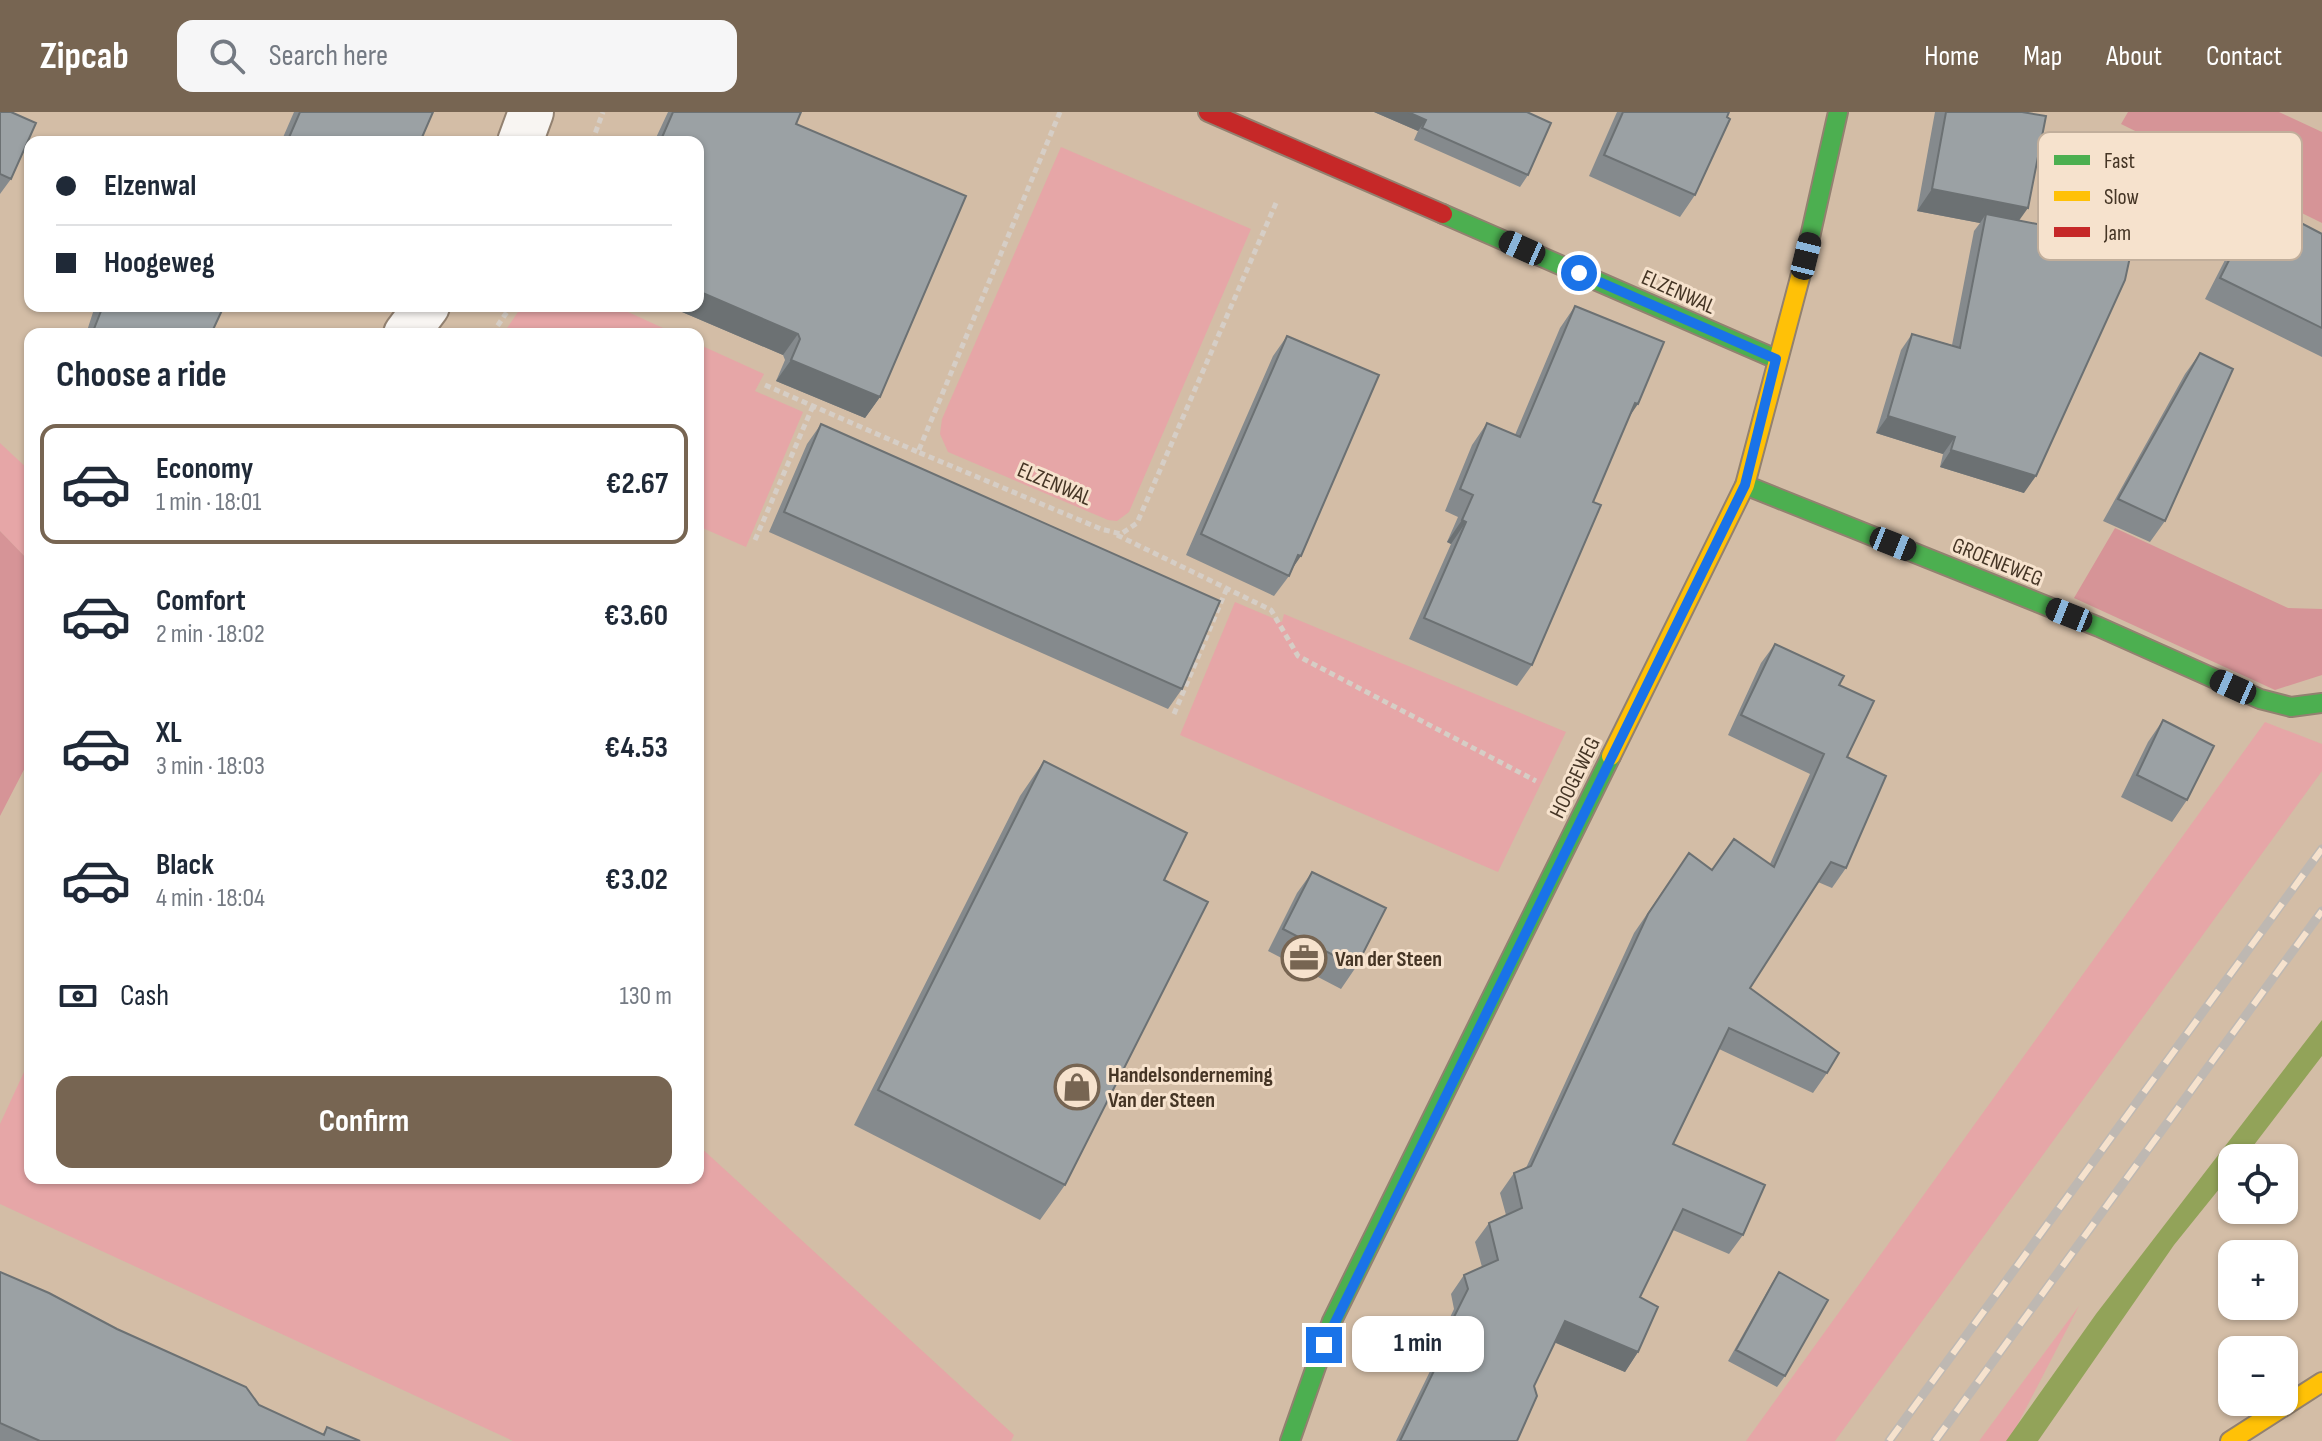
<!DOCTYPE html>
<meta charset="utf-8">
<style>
:root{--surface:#fff;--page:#f6f6f7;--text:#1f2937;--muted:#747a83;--line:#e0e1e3;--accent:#776552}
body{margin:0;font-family:"Sofia Sans Condensed",sans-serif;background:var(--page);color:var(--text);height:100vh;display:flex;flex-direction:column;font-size:30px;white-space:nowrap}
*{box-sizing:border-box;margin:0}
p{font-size:26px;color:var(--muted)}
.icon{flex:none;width:44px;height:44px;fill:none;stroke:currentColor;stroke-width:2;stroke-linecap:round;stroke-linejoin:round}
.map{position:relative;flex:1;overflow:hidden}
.panel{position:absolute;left:24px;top:216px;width:680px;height:856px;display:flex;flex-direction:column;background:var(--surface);border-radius:16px;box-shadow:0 2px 6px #0004}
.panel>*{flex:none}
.banner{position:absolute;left:24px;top:24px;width:680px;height:176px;border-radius:16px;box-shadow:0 2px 6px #0004;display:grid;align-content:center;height:176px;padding:0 32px;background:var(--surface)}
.controls{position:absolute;left:2218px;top:1032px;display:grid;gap:16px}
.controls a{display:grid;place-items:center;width:80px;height:80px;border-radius:16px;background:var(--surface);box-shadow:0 2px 6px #0004;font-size:40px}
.end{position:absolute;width:36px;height:36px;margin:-18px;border:10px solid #1a73e8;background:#fff;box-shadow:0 0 0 4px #fff}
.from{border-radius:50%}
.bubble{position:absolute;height:56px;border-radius:16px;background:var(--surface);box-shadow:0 2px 6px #0004;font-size:26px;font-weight:700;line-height:56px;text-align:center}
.car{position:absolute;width:24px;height:48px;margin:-24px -12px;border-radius:10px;box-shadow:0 0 6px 2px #0007;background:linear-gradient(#222 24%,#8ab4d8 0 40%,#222 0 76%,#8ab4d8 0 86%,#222 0)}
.banner b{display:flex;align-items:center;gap:28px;height:76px;font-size:30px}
.banner b+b{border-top:2px solid var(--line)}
.banner i{width:20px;height:20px;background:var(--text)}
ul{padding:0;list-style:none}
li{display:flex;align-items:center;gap:24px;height:120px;margin:0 16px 12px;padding:0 16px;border:4px solid transparent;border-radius:16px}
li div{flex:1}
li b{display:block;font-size:30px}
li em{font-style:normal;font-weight:700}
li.on{border-color:var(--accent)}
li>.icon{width:72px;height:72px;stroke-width:1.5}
h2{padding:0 32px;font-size:36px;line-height:96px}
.pay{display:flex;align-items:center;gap:20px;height:88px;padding:0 32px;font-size:30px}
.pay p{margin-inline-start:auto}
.action{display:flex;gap:16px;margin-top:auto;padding:16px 32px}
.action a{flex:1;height:92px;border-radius:16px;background:var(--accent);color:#fff;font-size:32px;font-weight:700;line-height:92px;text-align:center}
header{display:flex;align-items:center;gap:48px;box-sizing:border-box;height:112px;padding:0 40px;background:var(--accent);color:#fff}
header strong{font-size:38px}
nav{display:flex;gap:44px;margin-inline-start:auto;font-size:28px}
.search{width:560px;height:72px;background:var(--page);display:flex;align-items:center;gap:20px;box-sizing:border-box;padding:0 28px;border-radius:16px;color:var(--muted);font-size:30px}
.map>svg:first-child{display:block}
</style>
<header>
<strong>Zipcab</strong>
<div class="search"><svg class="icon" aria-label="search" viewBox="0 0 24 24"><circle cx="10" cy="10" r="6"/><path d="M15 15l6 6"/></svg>Search here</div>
<nav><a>Home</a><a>Map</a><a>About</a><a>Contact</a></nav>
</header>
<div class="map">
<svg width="2322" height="1329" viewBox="0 0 2322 1329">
<rect width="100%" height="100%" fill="#d3bda6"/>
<!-- green -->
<path fill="#e6a6a7" d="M1061,35l190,82 -122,283 -12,9 -9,-1 -160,-68 -8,-18 2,-15z
M522,194h93l61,28h-173z
M698,232l66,30 -9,17 48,21 -57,135 -48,-21z
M0,331l30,28v91l-30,-31z
M1235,490l47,20 2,-8 282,118 -68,140 -318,-137z
M2265,610l57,22v27l-487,670h-89z
M30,947v119h668v-33l316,290 -3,6h-498l-513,-237v-80z
M2079,1194l-70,135h-30z"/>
<!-- forest -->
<path fill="#d69497" d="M2128,0h151l43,20v91l-201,-99z
M2115,416l173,80 34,1v66l-47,15 -201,-92z
M0,419l30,31v196l-30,58z"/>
<!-- water -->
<path fill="#92a359" d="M2322,908v36l-78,102h-12v15l-58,72 -136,196h-32l90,-127z"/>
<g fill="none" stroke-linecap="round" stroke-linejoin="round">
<!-- street casing -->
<g stroke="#928170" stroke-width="48">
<path id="street" d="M520,30l11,-30
M406,222l21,-28"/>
</g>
<!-- fast casing -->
<g stroke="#928170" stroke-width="22">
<path id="fast" d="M1443,102l333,145
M1806,143l32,-143
M1745,373l354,142 161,72 31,8 31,-4
M1290,1329l42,-120 279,-565"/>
</g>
<!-- slow casing -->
<g stroke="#928170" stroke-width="22">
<path id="slow" d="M1611,644l134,-271 61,-230
M2230,1329l92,-59"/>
</g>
<!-- jam casing -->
<g stroke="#928170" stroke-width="22">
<path id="jam" d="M1208,0l235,102"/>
</g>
<!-- path -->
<path stroke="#d6cec6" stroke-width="5" stroke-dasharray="6 4" stroke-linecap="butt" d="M1060,0l-142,340 183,77 20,5 16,-11 139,-320
M592,30l11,-30
M492,222l19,-28
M765,273l153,67
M1117,423l154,75 27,46 238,125
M755,428l58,-134
M1174,602l53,-126"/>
<!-- street -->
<use href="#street" stroke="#f8f5f2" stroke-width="44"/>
<!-- fast -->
<use href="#fast" stroke="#4caf50" stroke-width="18"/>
<!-- slow -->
<use href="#slow" stroke="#ffc107" stroke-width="18"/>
<!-- jam -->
<use href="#jam" stroke="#c62828" stroke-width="18"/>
<!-- rail casing -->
<g stroke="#beb8b2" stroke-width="9">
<path id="rail" d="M1889,1329l433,-592
M1935,1329l387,-530"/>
</g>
<!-- rail -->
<use href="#rail" stroke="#f6e2cd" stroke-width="6" stroke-dasharray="18" stroke-linecap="butt"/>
</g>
<!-- wall -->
<path fill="#858a8d" d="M0,0l11,67 -11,15z
M294,0h139l-13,30h-139z
M668,0h133l-5,12 84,273 -15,21 -89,-37 9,-21 -2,-5 -115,-49h30v-164h-44z
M1374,0h153l1,63 -8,12 -106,-47 4,-9z
M1617,0h112l-34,83 -15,22 -91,-41z
M1935,0h87l-3,109 5,272 -84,-26 3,-13 -67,-21 25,-83 11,-16 40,11 22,-114 6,-8 -63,-12z
M2259,89l63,33v123l-117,-58 39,-76z
M95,194h129l-13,28h-125z
M1575,194l53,112 -35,84 -61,163 -15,21 -108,-47 42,-95 -4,-2 11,-25 -13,-6 27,-66 15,-22 28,12 45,-107z
M1287,224l2,240 -15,20 -88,-41 87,-199z
M2200,241l-35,168 -15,21 -47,-21 82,-147z
M821,312l361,265 -14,20 -399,-177 38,-88z
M1775,532l64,41 8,72 -1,111 -14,20 -14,-6 -68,106 77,85 -14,20 -94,-44 -46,95 70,91 -14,19 -56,-24 -33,67 -2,55 -13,20 -70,-30 -21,44 -17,55h-121l38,-78 -2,-8 22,-46 -3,-15 13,-19 18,-8 -7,-25 14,-19 17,-8 -6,-22 14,-20 12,-5 108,-235 55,-80 23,17 58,-6 40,-90 -82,-39 33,-72z
M2163,608l24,80 -15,22 -51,-25 27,-55z
M1044,649l120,119 -99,305 -25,35 -186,-95 166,-329z
M1312,760l44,95 -15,22 -73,-38 29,-58z
M0,1160l259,133 63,30 5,-8 33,14h-360z
M1779,1160l6,104 -8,11 -49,-26 44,-78z"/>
<!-- shaded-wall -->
<path fill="#6c7173" d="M1374,0h34l18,8 -8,11z
M1932,77l96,19 -15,21 -27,-15 -6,9 -63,-12z
M698,179l100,43 -15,21 -115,-49h30z
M791,248l89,37 -15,21 -89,-37z
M1635,291l3,1 -15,22z
M1888,304l67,21 -12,17 -67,-21z
M1951,338l85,26 -12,17 -84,-26z
M1462,408l4,2 -15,22 -4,-2z
M1298,443l3,1 -13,19z
M1565,1209l73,31 -13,20 -74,-31z"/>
<!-- building -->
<path fill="#9ba1a4" stroke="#6c7173" stroke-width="2" d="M0,0h11l25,11 -25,56 -11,-5z
M300,0h133l-13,30h-133z
M673,0h128l-5,12 170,72 -86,201 -89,-37 9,-21 -2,-5 -100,-43v-149h-38z
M1408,0h119l24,11 -23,52 -106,-47 4,-8z
M1623,0h106l-2,5 3,2 -35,76 -91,-40z
M1946,0h76l24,4 -18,92 -96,-19z
M2259,89l63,33v94l-102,-50z
M1986,102l147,29 -8,37 -89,196 -85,-26 4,-13 -67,-21 24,-82 48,14z
M103,194h121l-13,28h-119z
M1575,194l89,36 -26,62 -3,-1 -42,99 8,3 -69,160 -108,-47 42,-96 -4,-2 11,-25 -13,-6 27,-66 33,14z
M1287,224l92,39 -78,181 -3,-1 -9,21 -88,-42z
M2200,241l33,16 -68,152 -47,-22z
M821,312l399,177 -38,88 -398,-177z
M1775,532l69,32 -5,9 35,16 -27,56 39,19 -40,92 -15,-6 -81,126 89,65 -12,20 -98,-45 -56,116 92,41 -22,50 -60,-26 -43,88 18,10 -20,45 -73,-31 -31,65 3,10 -20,45h-117l47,-97 -2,-9 23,-46 -4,-14 34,-15 -9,-37 33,-15 -8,-35 17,-7 117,-252 41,-61 23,17 22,-31 40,28 50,-113 -83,-39z
M2163,608l51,26 -27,54 -50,-25z
M1044,649l143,72 -23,47 44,22 -143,283 -187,-95z
M1312,760l74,36 -30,59 -73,-38z
M0,1160l49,21 68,36 129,58 13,18 65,30 3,-8 33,14h-320l-40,-18z
M1779,1160l49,28 -43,76 -49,-26z"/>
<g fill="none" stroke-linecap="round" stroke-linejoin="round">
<!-- route -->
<path stroke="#1a73e8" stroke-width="10" d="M1324,1233l421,-860 31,-126 -197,-86"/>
</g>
<!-- icons -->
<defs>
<g id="office-ring" transform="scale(2.3)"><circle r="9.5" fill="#f6e2cd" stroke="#776552" stroke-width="1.5"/><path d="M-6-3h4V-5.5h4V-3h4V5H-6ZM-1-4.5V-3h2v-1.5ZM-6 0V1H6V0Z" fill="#776552"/></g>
<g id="shop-ring" transform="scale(2.3)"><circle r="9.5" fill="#f6e2cd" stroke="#776552" stroke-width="1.5"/><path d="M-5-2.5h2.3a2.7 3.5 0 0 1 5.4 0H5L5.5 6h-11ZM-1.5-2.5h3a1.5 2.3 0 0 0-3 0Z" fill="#776552"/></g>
</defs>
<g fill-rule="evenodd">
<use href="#office-ring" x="1304" y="846"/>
<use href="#shop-ring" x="1077" y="975"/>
</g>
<g text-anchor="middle" stroke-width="6" stroke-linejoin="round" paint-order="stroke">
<!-- street labels -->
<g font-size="22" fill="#453525" stroke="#f6e2cd">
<text transform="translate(1679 179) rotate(24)" y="8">ELZENWAL</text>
<text transform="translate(1055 371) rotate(23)" y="8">ELZENWAL</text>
<text transform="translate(1998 449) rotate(22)" y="8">GROENEWEG</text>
<text transform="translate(1574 665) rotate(-64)" y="8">HOOGEWEG</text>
</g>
<!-- poi labels -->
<g font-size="22" font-weight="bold" fill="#453525" stroke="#f6e2cd" text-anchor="start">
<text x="1335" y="854">Van der Steen</text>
<text x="1108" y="970">Handelsonderneming<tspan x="1108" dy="25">Van der Steen</tspan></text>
</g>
</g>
<!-- legend -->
<rect x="2038" y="20" width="264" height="128" rx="12" fill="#f6e2cd" stroke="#c1ae9b" stroke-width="2"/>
<rect x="2054" y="43" width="36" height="10" fill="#4caf50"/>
<rect x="2054" y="79" width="36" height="10" fill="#ffc107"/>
<rect x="2054" y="115" width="36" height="10" fill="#c62828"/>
<g font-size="22" fill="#453525">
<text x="2104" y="56">Fast</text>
<text x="2104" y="92">Slow</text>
<text x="2104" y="128">Jam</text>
</g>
</svg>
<div class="controls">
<a><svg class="icon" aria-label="locate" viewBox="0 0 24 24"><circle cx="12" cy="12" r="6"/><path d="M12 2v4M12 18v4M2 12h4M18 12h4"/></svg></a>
<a>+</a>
<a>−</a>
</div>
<i class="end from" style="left:1579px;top:161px"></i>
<i class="end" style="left:1324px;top:1233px"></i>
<div class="bubble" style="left:1352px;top:1204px;width:132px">1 min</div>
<i class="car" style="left:1522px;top:136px;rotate:294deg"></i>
<i class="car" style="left:1806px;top:144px;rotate:14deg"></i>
<i class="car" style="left:1893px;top:432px;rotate:112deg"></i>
<i class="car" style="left:2069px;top:503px;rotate:292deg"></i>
<i class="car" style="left:2233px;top:575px;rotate:294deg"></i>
<div class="banner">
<b><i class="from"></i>Elzenwal</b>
<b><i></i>Hoogeweg</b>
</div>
<section class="panel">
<h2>Choose a ride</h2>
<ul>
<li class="on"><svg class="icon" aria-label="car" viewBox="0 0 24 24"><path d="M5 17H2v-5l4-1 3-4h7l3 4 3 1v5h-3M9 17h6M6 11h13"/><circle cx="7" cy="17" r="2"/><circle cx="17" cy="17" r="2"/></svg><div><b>Economy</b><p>1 min · 18:01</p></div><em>€2.67</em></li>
<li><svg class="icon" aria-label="car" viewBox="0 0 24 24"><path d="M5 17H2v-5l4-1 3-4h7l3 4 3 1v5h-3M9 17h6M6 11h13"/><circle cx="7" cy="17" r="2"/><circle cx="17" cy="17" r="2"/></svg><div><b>Comfort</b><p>2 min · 18:02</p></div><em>€3.60</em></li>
<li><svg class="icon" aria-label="car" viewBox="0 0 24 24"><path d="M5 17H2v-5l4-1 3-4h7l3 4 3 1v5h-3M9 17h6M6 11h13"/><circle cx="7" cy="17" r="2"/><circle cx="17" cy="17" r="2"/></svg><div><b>XL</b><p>3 min · 18:03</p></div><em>€4.53</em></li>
<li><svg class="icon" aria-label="car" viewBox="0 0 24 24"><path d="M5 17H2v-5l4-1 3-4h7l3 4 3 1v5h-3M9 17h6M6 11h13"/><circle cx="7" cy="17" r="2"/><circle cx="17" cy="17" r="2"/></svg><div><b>Black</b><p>4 min · 18:04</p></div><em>€3.02</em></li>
</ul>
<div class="pay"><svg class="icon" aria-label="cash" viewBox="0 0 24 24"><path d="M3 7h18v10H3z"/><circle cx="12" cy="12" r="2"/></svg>Cash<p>130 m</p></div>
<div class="action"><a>Confirm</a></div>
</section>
</div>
